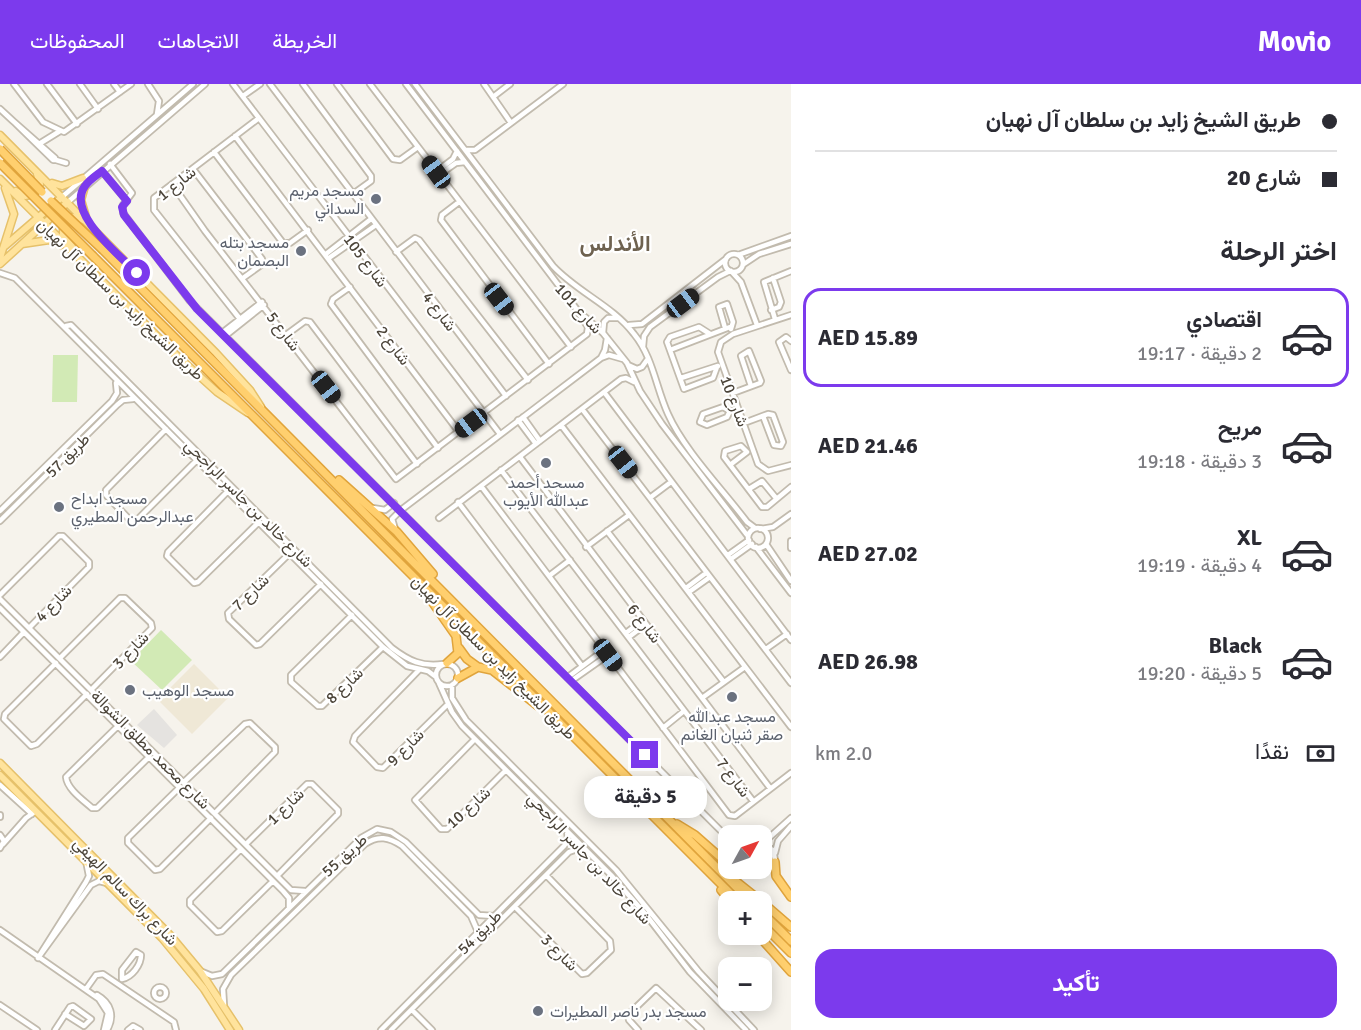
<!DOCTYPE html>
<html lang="ar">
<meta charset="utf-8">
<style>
:root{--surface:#fff;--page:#f2f2f3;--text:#2b2b33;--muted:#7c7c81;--line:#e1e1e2;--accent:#7c3aed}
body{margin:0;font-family:Signika,Vazirmatn,sans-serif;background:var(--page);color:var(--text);direction:rtl;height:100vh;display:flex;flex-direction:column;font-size:22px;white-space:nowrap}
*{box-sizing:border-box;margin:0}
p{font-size:20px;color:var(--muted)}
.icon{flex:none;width:33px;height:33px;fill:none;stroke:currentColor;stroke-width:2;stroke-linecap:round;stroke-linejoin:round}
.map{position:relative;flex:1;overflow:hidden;direction:ltr}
.side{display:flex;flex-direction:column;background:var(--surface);width:570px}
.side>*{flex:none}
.hud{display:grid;align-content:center;height:132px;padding:0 24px;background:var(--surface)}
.needle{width:39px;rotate:50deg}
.fabs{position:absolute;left:718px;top:741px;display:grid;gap:12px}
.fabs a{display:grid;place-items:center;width:54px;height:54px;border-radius:12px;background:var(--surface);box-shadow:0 3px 15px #0003;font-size:30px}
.end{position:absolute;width:27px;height:27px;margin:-14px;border:8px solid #7c3aed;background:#fff;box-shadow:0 0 0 3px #fff}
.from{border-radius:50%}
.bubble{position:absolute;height:42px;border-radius:18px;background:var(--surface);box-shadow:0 3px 15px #0003;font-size:20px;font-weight:700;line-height:42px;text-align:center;direction:rtl}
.car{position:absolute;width:18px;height:36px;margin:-18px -9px;border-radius:8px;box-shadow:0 0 4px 2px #0007;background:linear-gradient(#222 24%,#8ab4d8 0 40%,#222 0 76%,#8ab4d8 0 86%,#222 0)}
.hud b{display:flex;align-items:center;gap:21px;height:57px;font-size:22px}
.hud b+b{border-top:2px solid var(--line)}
.hud i{width:15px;height:15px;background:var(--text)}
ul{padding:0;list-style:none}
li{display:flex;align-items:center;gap:18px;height:99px;margin:0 12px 9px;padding:0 12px;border:3px solid transparent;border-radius:18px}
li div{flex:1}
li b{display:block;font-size:22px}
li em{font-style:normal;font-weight:700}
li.on{border-color:var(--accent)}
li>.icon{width:54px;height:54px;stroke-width:1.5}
h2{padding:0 24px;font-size:27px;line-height:72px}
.pay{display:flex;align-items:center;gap:15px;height:66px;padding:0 24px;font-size:22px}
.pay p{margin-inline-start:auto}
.primary-button{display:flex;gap:12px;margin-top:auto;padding:12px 24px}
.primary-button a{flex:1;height:69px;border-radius:18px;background:var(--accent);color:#fff;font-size:24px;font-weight:700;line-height:69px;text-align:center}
header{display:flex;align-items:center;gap:36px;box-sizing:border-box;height:84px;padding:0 30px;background:var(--accent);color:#fff}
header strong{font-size:28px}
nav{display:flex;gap:33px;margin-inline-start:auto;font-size:21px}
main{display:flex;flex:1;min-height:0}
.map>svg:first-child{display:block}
</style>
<header>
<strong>Movio</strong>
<nav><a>الخريطة</a><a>الاتجاهات</a><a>المحفوظات</a></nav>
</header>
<main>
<section class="side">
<div class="hud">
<b><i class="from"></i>طريق الشيخ زايد بن سلطان آل نهيان</b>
<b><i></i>شارع 20</b>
</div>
<h2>اختر الرحلة</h2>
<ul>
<li class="on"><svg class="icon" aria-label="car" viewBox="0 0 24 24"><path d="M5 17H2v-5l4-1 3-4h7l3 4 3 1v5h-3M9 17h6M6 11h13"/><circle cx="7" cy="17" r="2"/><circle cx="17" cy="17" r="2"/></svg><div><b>اقتصادي</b><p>2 دقيقة · 19:17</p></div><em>AED 15.89</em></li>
<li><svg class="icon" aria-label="car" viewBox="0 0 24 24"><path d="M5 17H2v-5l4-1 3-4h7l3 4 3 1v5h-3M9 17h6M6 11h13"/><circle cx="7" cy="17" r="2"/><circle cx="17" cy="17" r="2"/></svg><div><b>مريح</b><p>3 دقيقة · 19:18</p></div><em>AED 21.46</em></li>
<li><svg class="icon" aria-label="car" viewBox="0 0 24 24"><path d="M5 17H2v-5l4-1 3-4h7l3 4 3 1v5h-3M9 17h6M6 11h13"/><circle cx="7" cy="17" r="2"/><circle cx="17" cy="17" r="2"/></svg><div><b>XL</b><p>4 دقيقة · 19:19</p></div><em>AED 27.02</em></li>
<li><svg class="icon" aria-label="car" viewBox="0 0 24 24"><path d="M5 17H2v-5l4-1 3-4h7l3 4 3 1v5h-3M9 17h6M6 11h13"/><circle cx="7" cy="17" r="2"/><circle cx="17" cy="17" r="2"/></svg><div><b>Black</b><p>5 دقيقة · 19:20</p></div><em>AED 26.98</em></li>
</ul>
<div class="pay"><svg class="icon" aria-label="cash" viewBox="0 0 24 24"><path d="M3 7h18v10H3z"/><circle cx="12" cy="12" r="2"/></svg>نقدًا<p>2.0 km</p></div>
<div class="primary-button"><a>تأكيد</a></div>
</section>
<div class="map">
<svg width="791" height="946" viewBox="0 0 791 946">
<rect width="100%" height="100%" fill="#f6f3ec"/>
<!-- education -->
<path fill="#efe8d6" d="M194,580l34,34 -36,36 -34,-34z"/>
<!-- green -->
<path fill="#d2eab5" d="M53,271h25l-1,47h-25z
M161,546l31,30 -30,30 -31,-29z"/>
<!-- parking -->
<path fill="#e5e3e0" d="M154,625l23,26 -13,13 -27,-23z"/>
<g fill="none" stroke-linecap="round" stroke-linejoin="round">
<!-- minor casing -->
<g stroke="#c2bbae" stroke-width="8">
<path id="minor" d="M14,0l29,38 21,10 67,-48
M47,0l30,40
M80,0l18,25
M114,0l6,8
M148,0l11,17 -2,13
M233,0l267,350
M270,0l236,312
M303,0l68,92v5l-18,13
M337,0l56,75 7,1 18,-13
M370,0l201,263
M406,0l172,227
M415,0l138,182c24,26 60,40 81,68 19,23 22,54 34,80 16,36 55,76 79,108l8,6
M484,0l27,39
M243,12l17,-12
M493,13l17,-13
M0,25l13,12
M13,37l42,37v2h-2z
M235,52l224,296
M39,60l21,-13
M466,66h9l88,-66
M214,68l69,91h7l18,-13
M56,76l10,3
M110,80l22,29 -9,12v8l67,88 539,538
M193,85l69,90 -1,6 -18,13
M102,87l25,30
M436,88l17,-13 4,-8
M439,91l17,-12 9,-1
M172,100l33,47 191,248 191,-145 1,-7 -12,-18
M62,113l131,-113
M68,118l137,-118
M459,118l-17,13 -1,5 108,144
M396,168l19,-14 4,2 109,140
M725 179a9 9 0 1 1 18 0a9 9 0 1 1-18 0Z
M326,170l45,-35
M738,171l53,-19
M329,174l47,-33
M744,180l15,-10 32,-10
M731,187l10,11 16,43
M0,189l15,5 50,50
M350,203l-17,12 -2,5 107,144
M771,226l8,-3 2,-5 -8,-24
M791,231l-58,19 -12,8 -3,10 40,112 10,7 23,-6
M585,233l18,16 24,30 13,28 22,33 85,111
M240,235l-86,-109v-12l105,-80
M775,235l-11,-37 27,-11
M629,241l13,-1 84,-65
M725,244l-6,-21 8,-3 6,18 -2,7
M222,249l40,-31
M603,249l1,-11 4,-4h10
M710,250l-11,-7 -29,10 -3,5 17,47 29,-11 4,-11
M286,251l19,-14 5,1 107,142
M225,252l39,-31
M791,257l-5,-4 -7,5 12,28
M643,263l1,-11 6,-9 68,-50 12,-6
M670,266l60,-23
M601,274l4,-8 2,-12
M628,281l9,4 5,-2 5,-7
M681,294l37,-12
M604,308l187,248
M733,309l27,-10 1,-2 -12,-30 -8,5 10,30
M582,325l209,274
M730,327l-7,-4 -20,7 -3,8 7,3 20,-8 3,-6 8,-2
M523,333l17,24
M518,336l18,24
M744,339l24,-9 5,1 10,27 -2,4 -7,-1 -11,-29
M561,341l230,302
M166,345l-60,61v5l25,26 6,-1 60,-60
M747,368l-6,-6 -16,5 -1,6 38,50h5l24,-20
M520,373l250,331
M730,381l17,-13
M501,386l252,331
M481,402l248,329 6,1 56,-43
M749,405l13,-8 14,17
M228,407l-60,61 -1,4 27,27 4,-1 61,-60
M651,413l20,-15
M458,418l124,164
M373,424l12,2 9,-7
M0,427l112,-110 5,-8 -1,-10
M439,434l182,-139 5,-1 8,4
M0,437l117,-116 6,-5 10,-1
M748 454a10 10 0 1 1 20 0a10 10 0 1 1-20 0Z
M395,445l-3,-10 9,-9 200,-152 8,-3 14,4
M760,445l13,-2 18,-13
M607,447l116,150
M791,457v7
M766,460l25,37
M586,463l43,-32
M756,463l35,46
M290,469l-62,60 1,6 27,26 4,-1 61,-60
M728,471l21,-15
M731,475l21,-15
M549,492l21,-16
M686,504l20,-15
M689,508l21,-15
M0,511l59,-59h4l26,26v5l-60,61
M0,515l291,291 14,1
M0,524l283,283 6,7v9
M352,531l-61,60v7l27,24h4l61,-59
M626,549l17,-13
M629,553l17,-13
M766,565l21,-15
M0,573l24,-25
M60,574l60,-60h5l26,25 1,5 -61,62
M56,579l-51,51 -1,5 27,27 6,-2 50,-50
M436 591a11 11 0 1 1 22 0a11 11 0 1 1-22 0Z
M419,586l-64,66 -2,6 24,25 6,1 65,-64
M436,593l-8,-6 -21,-5 -24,-19 -318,-319 1,-2 5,-1 321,323c17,13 30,19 51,16
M568,593l36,-27
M571,597l37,-26
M439,599l13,29 10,14 149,149 36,41 43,56 56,58
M452,601v13l14,22 150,150 83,102 55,58
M702,614l43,-31
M118,642l-52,51c1,12 17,23 26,31h5l52,-51
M663,644l21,-17
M475,655l-60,61 26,29h6l59,-59
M184,698l61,-58 5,-1 25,24v5l-60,61
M0,701l32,29
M180,703l-52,51v5l27,27 5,-1 51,-51
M0,731v2
M0,751l4,6 -4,7
M3,760l23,-26 10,-7
M246,760l61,-60h5l26,26v4l-61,62
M762,760l29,-26
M241,765l-51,51v5l27,27 5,-1 51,-50
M775,769l3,-12 13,-15
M756,784l13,1 6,-9 -2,-10 -11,-5
M515,823l67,67 5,-1 24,-23 -1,-9 -64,-66
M0,846l99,69 9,14 -4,17
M136,868l5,3c0,10 -9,22 -19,24v-9z
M38,874l48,-76 3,-6 -3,-15
M38,874l53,-73 8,-4 8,2
M200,887l12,5 10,-2 139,-136 16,-9 14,3 15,10 73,73 15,1
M154 909a6 6 0 1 1 12 0a6 6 0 1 1-12 0Z
M86,905l10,-14 7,-1 71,48 2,8
M97,911c14,8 18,21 10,35
M0,921l37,25
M224,921l-1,-16 8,-14 134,-131c13,-9 24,-7 37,2l69,70 7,16
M412,926l20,20
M55,946l15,-23 3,-1 18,13 -7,7 -19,-12
M128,946l5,-4 7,4
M381,946l183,-184 4,-6 -1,-9
M391,946l178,-178 14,-5
M638,946l-9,-10 -1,-5 28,-27 45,42"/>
</g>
<!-- major casing -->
<g stroke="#e6c16a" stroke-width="9">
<path id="major" d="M0,51l216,218 34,37 11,17
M0,95l174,174 43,39 31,21
M52,99l10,3 21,-8
M85,102l-4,14 5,17
M16,107l9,5 9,-2 6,-10 -3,-10
M22,160l27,-4 12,5
M5,162l57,-49
M72,163l-9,-11v-12l10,-7 10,3
M0,174l14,-44 -9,-26
M0,180l68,-62
M0,679l170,172 30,36 39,59
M0,691l162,163 42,51 26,41"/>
</g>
<!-- highway casing -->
<g stroke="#e0a43c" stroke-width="10">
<path id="highway" d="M103,166l648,652
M93,172l646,646
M339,396l58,52 36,42
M426,509l30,43 2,17 -11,10
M459,564l8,11 11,8
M458,594l20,-11 14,3 46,36
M677,740l18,11 34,30
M775,778l1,14 15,21
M733,784l8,3 6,-3
M733,795l29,23
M721,806l10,12
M762,818l29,25
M762,828l29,29
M762,840l29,29
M757,850l34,38"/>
</g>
<!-- minor -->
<use href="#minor" stroke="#fff" stroke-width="4.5"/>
<!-- major -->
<use href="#major" stroke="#ffe39c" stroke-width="6"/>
<!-- highway -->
<use href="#highway" stroke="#ffcf6e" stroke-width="7"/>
<!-- highway-bridge casing -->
<g stroke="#e0a43c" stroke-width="10" stroke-linecap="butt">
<path id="highway-bridge" d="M0,65l42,43
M0,79l93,93
M51,117l52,49"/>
</g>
<!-- highway-bridge -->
<use href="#highway-bridge" stroke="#ffcf6e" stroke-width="7"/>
</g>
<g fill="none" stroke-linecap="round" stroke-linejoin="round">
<!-- route -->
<path stroke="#7c3aed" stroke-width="8" d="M137,189c-16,-17 -72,-60 -52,-87 4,-6 12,-11 17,-15l25,30 -5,6 2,8 73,94 448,446"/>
</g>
<!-- markers -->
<g fill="#6b7280" stroke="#fff" stroke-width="2">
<circle cx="376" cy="115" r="6"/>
<circle cx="301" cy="167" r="6"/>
<circle cx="546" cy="379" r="6"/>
<circle cx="59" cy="423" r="6"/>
<circle cx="130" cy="606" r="6"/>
<circle cx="732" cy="613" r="6"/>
<circle cx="538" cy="927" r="6"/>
</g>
<g text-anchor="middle" stroke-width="4.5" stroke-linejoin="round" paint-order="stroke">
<!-- street labels -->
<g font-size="16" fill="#4b4439" stroke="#fff">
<text transform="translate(176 99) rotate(-39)" y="6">شارع 1</text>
<text transform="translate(366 176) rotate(53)" y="6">شارع 105</text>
<text transform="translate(121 215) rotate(44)" y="6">طريق الشيخ زايد بن سلطان آل نهيان</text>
<text transform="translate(579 224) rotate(48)" y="6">شارع 101</text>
<text transform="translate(440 227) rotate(53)" y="6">شارع 4</text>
<text transform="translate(284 247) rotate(53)" y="6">شارع 5</text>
<text transform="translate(394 261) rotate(53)" y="6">شارع 2</text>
<text transform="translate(735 317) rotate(69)" y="6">شارع 10</text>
<text transform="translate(67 371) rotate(-45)" y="6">طريق 57</text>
<text transform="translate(249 419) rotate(45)" y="6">شارع خالد بن جاسر الراجحي</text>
<text transform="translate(250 508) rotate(-44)" y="6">شارع 7</text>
<text transform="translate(53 519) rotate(-46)" y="6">شارع 4</text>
<text transform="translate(645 539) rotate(53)" y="6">شارع 6</text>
<text transform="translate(130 566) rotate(-46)" y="6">شارع 3</text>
<text transform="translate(494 573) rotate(45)" y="6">طريق الشيخ زايد بن سلطان آل نهيان</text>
<text transform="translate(344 601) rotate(-43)" y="6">شارع 8</text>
<text transform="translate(405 663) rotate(-45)" y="6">شارع 9</text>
<text transform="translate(151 665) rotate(45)" y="6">شارع محمد مطلق الشوالة</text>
<text transform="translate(734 693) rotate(53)" y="6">شارع 7</text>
<text transform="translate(285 722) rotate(-44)" y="6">شارع 1</text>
<text transform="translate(468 723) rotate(-42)" y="6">شارع 10</text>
<text transform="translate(344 771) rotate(-42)" y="6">طريق 55</text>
<text transform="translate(590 774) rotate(47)" y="6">شارع خالد بن جاسر الراجحي</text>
<text transform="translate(126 807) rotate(46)" y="6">شارع براك سالم الهيفي</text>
<text transform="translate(479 848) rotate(-45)" y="6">طريق 54</text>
<text transform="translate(560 868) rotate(45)" y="6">شارع 3</text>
</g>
<!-- worship labels -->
<g font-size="16" fill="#5b616d" stroke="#fff" text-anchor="start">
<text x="364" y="112" text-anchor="end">مسجد مريم<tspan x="364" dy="18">السداني</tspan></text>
<text x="289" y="164" text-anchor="end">مسجد بتله<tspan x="289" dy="18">البصمان</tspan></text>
<text x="546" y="404" text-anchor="middle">مسجد أحمد<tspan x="546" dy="18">عبدالله الأيوب</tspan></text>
<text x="71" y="420">مسجد ابداح<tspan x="71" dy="18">عبدالرحمن المطيري</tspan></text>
<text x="142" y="612">مسجد الوهيب</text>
<text x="732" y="638" text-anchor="middle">مسجد عبدالله<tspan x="732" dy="18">صقر ثنيان الغانم</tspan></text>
<text x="550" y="933">مسجد بدر ناصر المطيرات</text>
</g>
<!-- district labels -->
<g font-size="22" font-weight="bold" fill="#6e6250" stroke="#fff">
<text x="615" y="167">الأندلس</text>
</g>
</g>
</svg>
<div class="fabs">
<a><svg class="needle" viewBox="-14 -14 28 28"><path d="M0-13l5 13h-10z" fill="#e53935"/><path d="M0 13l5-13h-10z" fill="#7c7c81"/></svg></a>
<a>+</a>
<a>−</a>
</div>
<i class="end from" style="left:137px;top:189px"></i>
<i class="end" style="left:645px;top:671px"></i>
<div class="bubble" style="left:584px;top:692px;width:123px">5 دقيقة</div>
<i class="car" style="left:436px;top:88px;rotate:324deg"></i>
<i class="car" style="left:499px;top:215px;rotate:142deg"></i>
<i class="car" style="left:683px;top:219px;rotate:53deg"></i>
<i class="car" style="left:326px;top:303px;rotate:142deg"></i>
<i class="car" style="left:471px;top:339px;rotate:233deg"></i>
<i class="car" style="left:623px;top:378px;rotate:142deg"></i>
<i class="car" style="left:608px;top:571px;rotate:143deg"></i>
</div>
</main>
